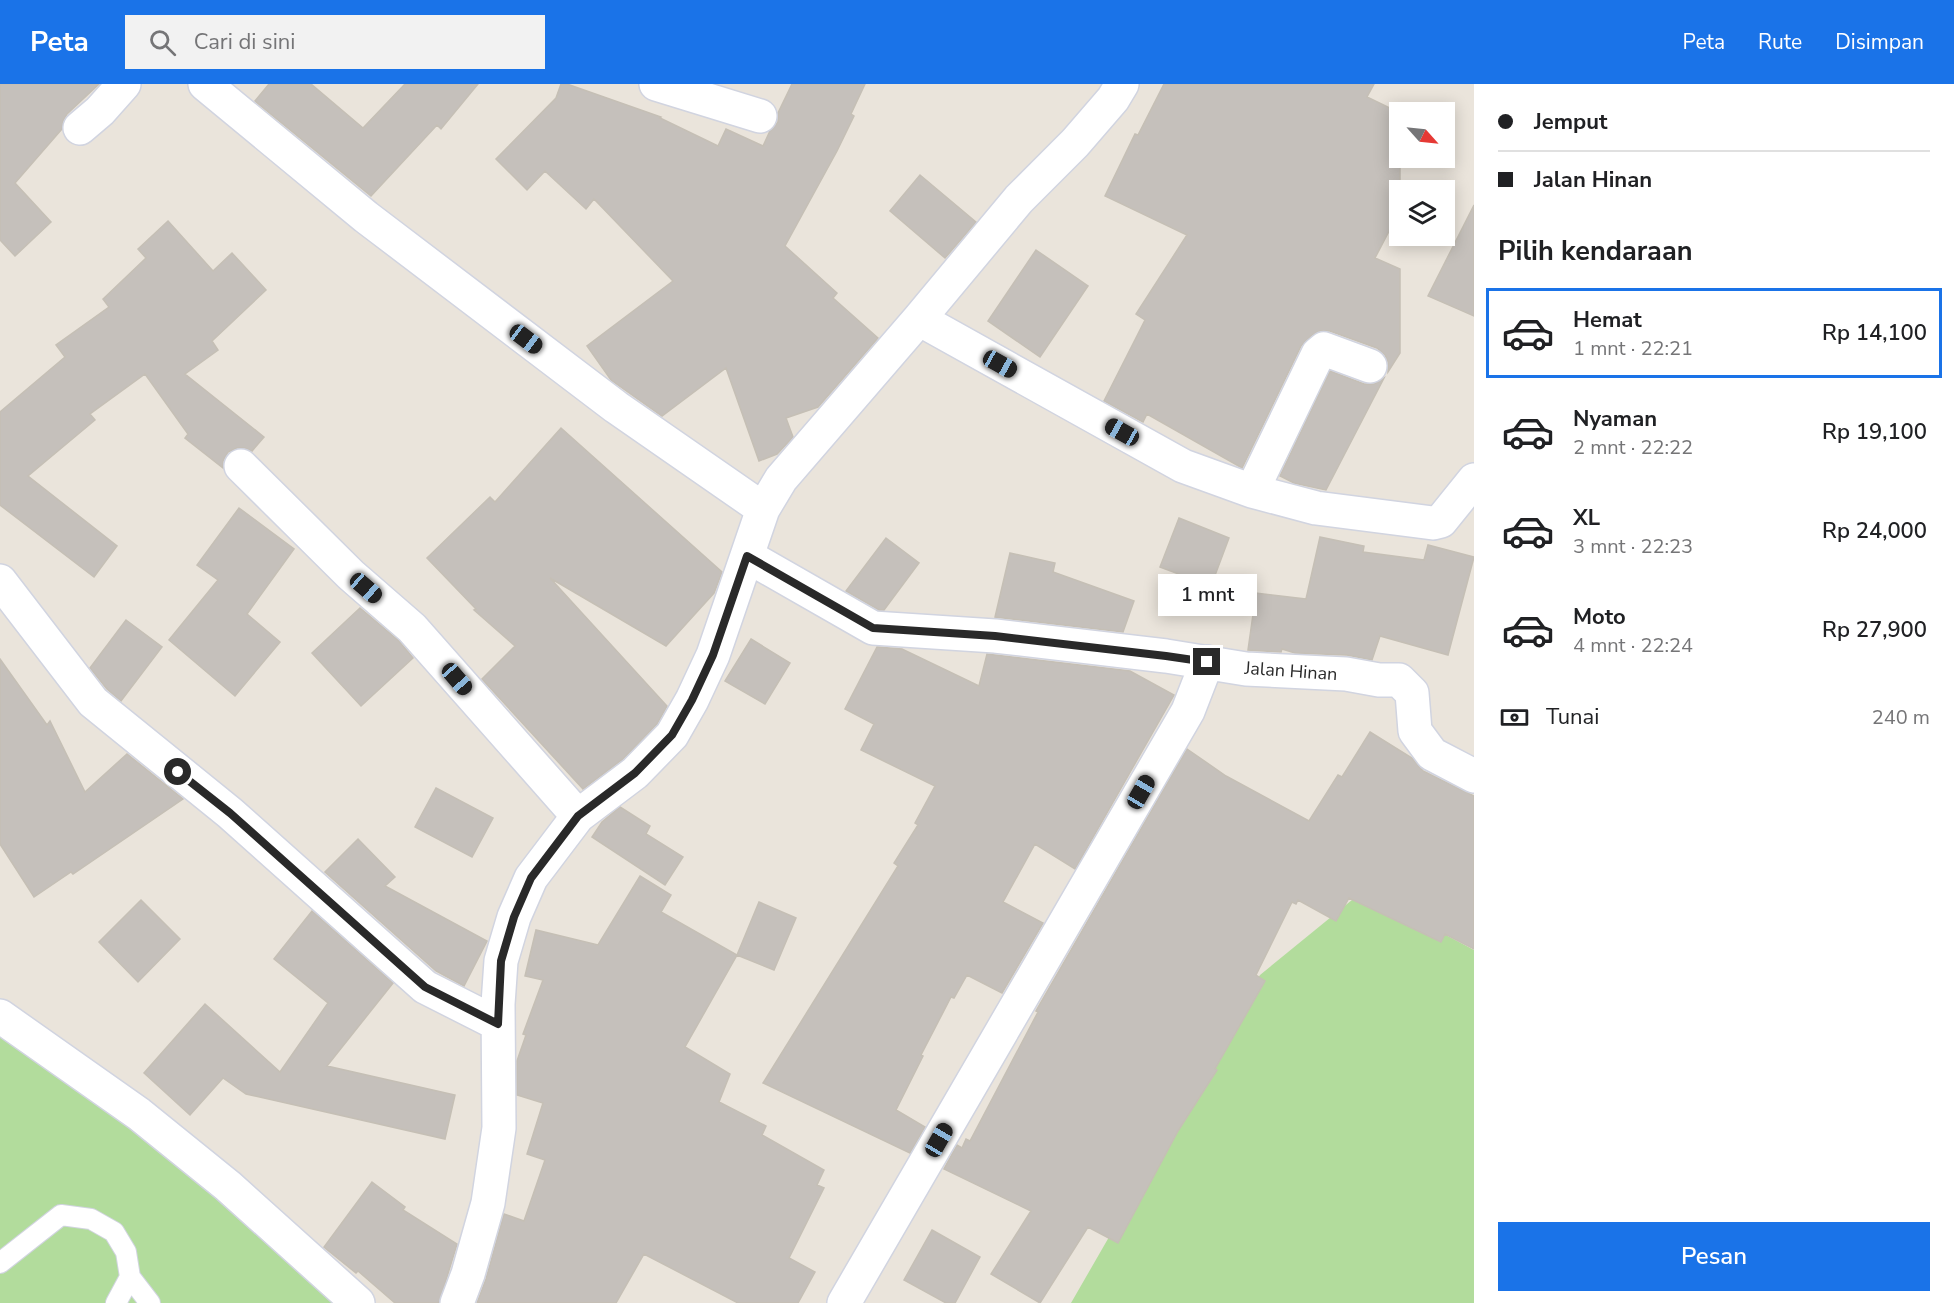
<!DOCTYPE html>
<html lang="id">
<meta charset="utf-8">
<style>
:root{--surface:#fff;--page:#f2f2f2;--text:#202124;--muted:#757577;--line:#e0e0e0;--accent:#1a73e8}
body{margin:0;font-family:"Nunito Sans",sans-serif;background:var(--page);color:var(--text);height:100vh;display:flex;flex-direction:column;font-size:22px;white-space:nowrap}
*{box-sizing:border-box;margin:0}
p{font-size:20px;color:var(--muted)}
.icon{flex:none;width:33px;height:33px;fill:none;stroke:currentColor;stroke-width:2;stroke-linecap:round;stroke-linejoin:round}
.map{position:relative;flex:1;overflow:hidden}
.panel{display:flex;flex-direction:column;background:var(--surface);width:480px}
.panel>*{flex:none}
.guide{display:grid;align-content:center;height:132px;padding:0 24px;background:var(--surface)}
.needle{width:39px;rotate:117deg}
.controls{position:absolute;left:1389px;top:18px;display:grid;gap:12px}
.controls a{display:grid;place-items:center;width:66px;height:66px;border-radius:0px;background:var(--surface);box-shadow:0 3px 15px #0003;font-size:30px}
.end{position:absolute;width:27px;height:27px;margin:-14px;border:8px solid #292929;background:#fff;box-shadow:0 0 0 3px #fff}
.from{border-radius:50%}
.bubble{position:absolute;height:42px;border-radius:0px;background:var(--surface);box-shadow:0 3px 15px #0003;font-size:20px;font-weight:600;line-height:42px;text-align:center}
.car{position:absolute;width:18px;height:36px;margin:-18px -9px;border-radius:8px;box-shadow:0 0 4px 2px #0007;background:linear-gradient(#222 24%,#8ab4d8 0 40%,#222 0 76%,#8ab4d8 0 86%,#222 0)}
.guide b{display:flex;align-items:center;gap:21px;height:57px;font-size:22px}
.guide b+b{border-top:2px solid var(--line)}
.guide i{width:15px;height:15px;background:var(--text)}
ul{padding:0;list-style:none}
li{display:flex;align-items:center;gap:18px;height:90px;margin:0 12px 9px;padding:0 12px;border:3px solid transparent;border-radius:0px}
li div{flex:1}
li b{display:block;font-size:22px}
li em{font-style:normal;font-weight:600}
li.selected{border-color:var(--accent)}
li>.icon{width:54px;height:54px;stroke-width:1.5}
h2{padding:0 24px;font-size:27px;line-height:72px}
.pay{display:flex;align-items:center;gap:15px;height:66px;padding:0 24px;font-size:22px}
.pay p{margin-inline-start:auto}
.button{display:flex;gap:12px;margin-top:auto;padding:12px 24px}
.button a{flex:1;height:69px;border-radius:0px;background:var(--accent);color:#fff;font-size:24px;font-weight:600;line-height:69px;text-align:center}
header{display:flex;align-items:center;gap:36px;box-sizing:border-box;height:84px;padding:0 30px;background:var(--accent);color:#fff}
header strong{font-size:28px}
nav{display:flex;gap:33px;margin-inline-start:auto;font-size:21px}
.search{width:420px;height:54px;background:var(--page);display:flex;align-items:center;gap:15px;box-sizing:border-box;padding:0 21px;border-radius:0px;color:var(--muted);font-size:22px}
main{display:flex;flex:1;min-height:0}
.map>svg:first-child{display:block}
</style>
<header>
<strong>Peta</strong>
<div class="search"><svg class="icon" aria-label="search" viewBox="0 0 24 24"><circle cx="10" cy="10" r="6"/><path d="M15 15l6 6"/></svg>Cari di sini</div>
<nav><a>Peta</a><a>Rute</a><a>Disimpan</a></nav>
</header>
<main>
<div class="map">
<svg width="1474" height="1219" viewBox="0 0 1474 1219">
<rect width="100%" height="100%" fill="#eae4db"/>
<!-- green -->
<path fill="#b2dc9c" d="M1363,807l111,59v353h-403l189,-328z
M0,945l374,274h-374z"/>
<!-- building -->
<path fill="#c5c0bb" stroke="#c5bfb5" stroke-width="1.5" d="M0,0h99l-32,30 -4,7 -1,8 -47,54 36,39 -36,34 -15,-16z
M269,0h42l52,44 42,-44h73l-37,45 -4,-4 -66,71 -116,-95z
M561,0h6l94,33 -1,1 58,28 8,-17 37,17 7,-15 8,-9v-9l14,-29h73l-14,30 3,2 -17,35 -52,95 52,47 -4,5 45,40 -60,69 -32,11 7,19 -16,17 -18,7 -33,-93 -64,48 -51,-36 -24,-34 86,-65 -79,-82 -8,10 -41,-38 -18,19 -31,-31 60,-61z
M1164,0h210l-7,13 33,16v97l-25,48 25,11v84l-12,19v-10l-3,-7 -8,-7 -47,-17h-10l-8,4 -11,11 -59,122 -95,-54 -4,8 -39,-21 41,-81 -9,-6 51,-79 -82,-39 30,-62 3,1z
M920,91l56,47 -31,36 -55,-47z
M1474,121v111l-46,-20z
M168,137l45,50 19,-18 34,37 -54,51 6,9 -33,24 79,63 -12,14 -7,-3h-8l-9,4 -5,9v7l-38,-30 3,-4 -43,-60 -55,40 5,6 -67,56 89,70 -23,31 -94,-72v-93l65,-55 -9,-12 53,-38 -6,-8 43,-41 -8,-9z
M1036,166l52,36 -48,71 -52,-36z
M1330,287l34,13h10l10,-6 -58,112 -32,-7 -14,-7z
M561,344l161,144 -8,21 -48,53 -116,-68 117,128 -10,18 -34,35 -40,30 -101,-110 33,-33 -41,-36 2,-1 -49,-51 63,-61 5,5z
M239,424l55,41 -47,65 33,28 -45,54 -66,-56 49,-60 -21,-15z
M1179,434l50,20 -18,48 -51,-19z
M1320,453l44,9 -1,6 61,8 4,-15 46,12 -26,98 -68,-19 -8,24 -25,-5 -52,-2 -13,-4 -1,3 -33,-2 8,-57 50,6z
M886,454l33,25 -35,47h-5l-33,-19z
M1010,469l45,10 -2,9 81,29 -11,31 -128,-15z
M360,524l39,33 14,17 -52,48 -49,-53z
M126,536l36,27 -41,54 -14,-12 -17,-21z
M751,555l39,24 -25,41 -40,-23z
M877,563l25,2 77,37 8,-32 143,17 44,24 -99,174 -40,-25 -32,58 40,21 -41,70 -35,-18 -13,23 -3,-1 -30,58 2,1 -27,54 29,17 -15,26 -147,-70 135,-217 -4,-3 24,-38 -3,-2 20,-37 -74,-36 13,-26 -29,-15z
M0,575l47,66 3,-4 35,71 42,-38 56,45 -110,75 -2,-2 -37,25 -34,-53z
M1370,648l42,26 11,13 51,25v153l-29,-15 -4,8 -92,-44 -13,23 -38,-21 -2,4 -4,-2 -36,73 9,6 -50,88 2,1 -39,61 -60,112 -30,-16 -48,76 -49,-29 40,-63 -87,-42 13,-24 5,3 4,-9 4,2 68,-129 -2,-1 151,-262 39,27 83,45 29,-46 4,2z
M436,704l57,30 -21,39 -57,-30z
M620,723l30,19 -4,8 37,23 -18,28 -73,-48 10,-15z
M358,755l37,38 -10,9 102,55 -23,45 -28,-15 -111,-99z
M640,792l31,19 -10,17 76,43 -52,92 45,27 -11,28 47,24 -4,9 62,35 -7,15 7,3 -35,70 26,14 -17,31h-60l-94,-49 -28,49h-139l9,-24 18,-65 20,7 21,-61 -18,-6 16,-51 -26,-8v-34l9,-26 -3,-1 20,-54 -18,-4 11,-46 62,15z
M141,816l39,39 -42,43 -39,-40z
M759,818l37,16 -22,52 -37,-15z
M312,827l81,72 -66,83 128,29 -10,44 -199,-45 -23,-16 -33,37 -46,-42 61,-69 75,68 48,-69 -54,-44z
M372,1098l33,25 -2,3 54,34 -18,59h-44l-37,-32 -2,2 -32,-26z
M932,1146l48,27 -25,46h-9l-42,-23z"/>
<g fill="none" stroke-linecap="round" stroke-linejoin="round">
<!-- lane casing -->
<g stroke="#d1d4e0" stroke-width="22">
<path id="lane" d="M0,1179l61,-48 30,4 23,13 12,20 4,25 -14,26
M130,1193l20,26"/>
</g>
<!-- street casing -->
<g stroke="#d1d4e0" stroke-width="36">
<path id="street" d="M205,0l161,133 250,190 147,102
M656,0l104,32
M80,44l20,-17 24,-27
M919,235l264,147 69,25 64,17 117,15 8,-2 33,-41
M241,382l110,109 61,53 166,188
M1252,407l66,-137 6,-5 46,17
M747,472l126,72 122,8 171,20 80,13 100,5 33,6h20l13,13 3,38 17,23 42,22
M0,497l93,121 137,111 195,174 73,37
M0,932l139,98 89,72 130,117
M457,1219l11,-29 20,-71 11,-75 -1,-124 3,-43 13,-44 17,-39 47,-62 57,-43 37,-38 20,-35 21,-45 50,-146 18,-30 138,-160 100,-120 56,-56 38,-44 9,-15
M844,1219l344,-592 19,-49"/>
</g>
<!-- lane -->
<use href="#lane" stroke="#fff" stroke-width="20"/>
<!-- street -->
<use href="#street" stroke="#fff" stroke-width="33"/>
</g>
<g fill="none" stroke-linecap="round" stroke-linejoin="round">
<!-- route -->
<path stroke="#292929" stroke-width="8" d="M178,688l52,41 195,174 73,37 3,-63 13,-44 17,-39 47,-62 57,-43 37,-38 20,-35 21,-45 34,-99 126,72 122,8 171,20 41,6"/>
</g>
<g text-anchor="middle" stroke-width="4.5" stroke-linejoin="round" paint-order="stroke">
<!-- street labels -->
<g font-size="18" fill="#292929" stroke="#fff">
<text transform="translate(1291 587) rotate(4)" y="6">Jalan Hinan</text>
</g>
</g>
</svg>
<div class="controls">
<a><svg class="needle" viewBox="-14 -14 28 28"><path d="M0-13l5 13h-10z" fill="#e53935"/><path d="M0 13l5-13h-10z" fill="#757577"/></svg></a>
<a><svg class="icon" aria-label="layers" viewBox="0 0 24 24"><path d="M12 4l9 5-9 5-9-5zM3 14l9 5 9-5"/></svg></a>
</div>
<i class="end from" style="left:178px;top:688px"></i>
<i class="end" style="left:1207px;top:578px"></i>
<div class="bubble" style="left:1158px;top:490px;width:99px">1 mnt</div>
<i class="car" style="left:526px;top:255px;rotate:127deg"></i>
<i class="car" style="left:1000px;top:280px;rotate:119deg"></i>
<i class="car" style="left:1122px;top:348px;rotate:299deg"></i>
<i class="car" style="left:366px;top:504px;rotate:131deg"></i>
<i class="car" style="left:457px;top:595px;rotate:139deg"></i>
<i class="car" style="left:1141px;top:708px;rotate:30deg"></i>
<i class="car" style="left:939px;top:1056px;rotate:30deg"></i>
</div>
<section class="panel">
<div class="guide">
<b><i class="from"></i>Jemput</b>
<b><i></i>Jalan Hinan</b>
</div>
<h2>Pilih kendaraan</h2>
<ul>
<li class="selected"><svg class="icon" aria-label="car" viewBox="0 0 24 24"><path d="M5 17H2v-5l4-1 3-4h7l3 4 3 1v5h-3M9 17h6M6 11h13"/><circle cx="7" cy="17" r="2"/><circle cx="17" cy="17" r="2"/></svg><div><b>Hemat</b><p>1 mnt · 22:21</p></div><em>Rp 14,100</em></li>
<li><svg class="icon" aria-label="car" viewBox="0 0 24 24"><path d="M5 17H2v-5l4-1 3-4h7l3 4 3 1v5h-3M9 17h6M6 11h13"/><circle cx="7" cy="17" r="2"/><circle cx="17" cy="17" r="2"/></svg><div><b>Nyaman</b><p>2 mnt · 22:22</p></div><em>Rp 19,100</em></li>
<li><svg class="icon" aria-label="car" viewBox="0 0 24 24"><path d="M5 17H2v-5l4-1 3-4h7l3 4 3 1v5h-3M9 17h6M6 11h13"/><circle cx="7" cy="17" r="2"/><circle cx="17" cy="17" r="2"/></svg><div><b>XL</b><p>3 mnt · 22:23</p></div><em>Rp 24,000</em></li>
<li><svg class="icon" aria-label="car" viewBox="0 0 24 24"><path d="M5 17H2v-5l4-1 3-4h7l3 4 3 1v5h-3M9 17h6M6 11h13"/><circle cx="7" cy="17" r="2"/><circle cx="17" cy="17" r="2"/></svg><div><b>Moto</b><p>4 mnt · 22:24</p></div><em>Rp 27,900</em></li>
</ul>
<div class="pay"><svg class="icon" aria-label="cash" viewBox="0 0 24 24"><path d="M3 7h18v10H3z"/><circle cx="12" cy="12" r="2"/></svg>Tunai<p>240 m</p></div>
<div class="button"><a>Pesan</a></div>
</section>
</main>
